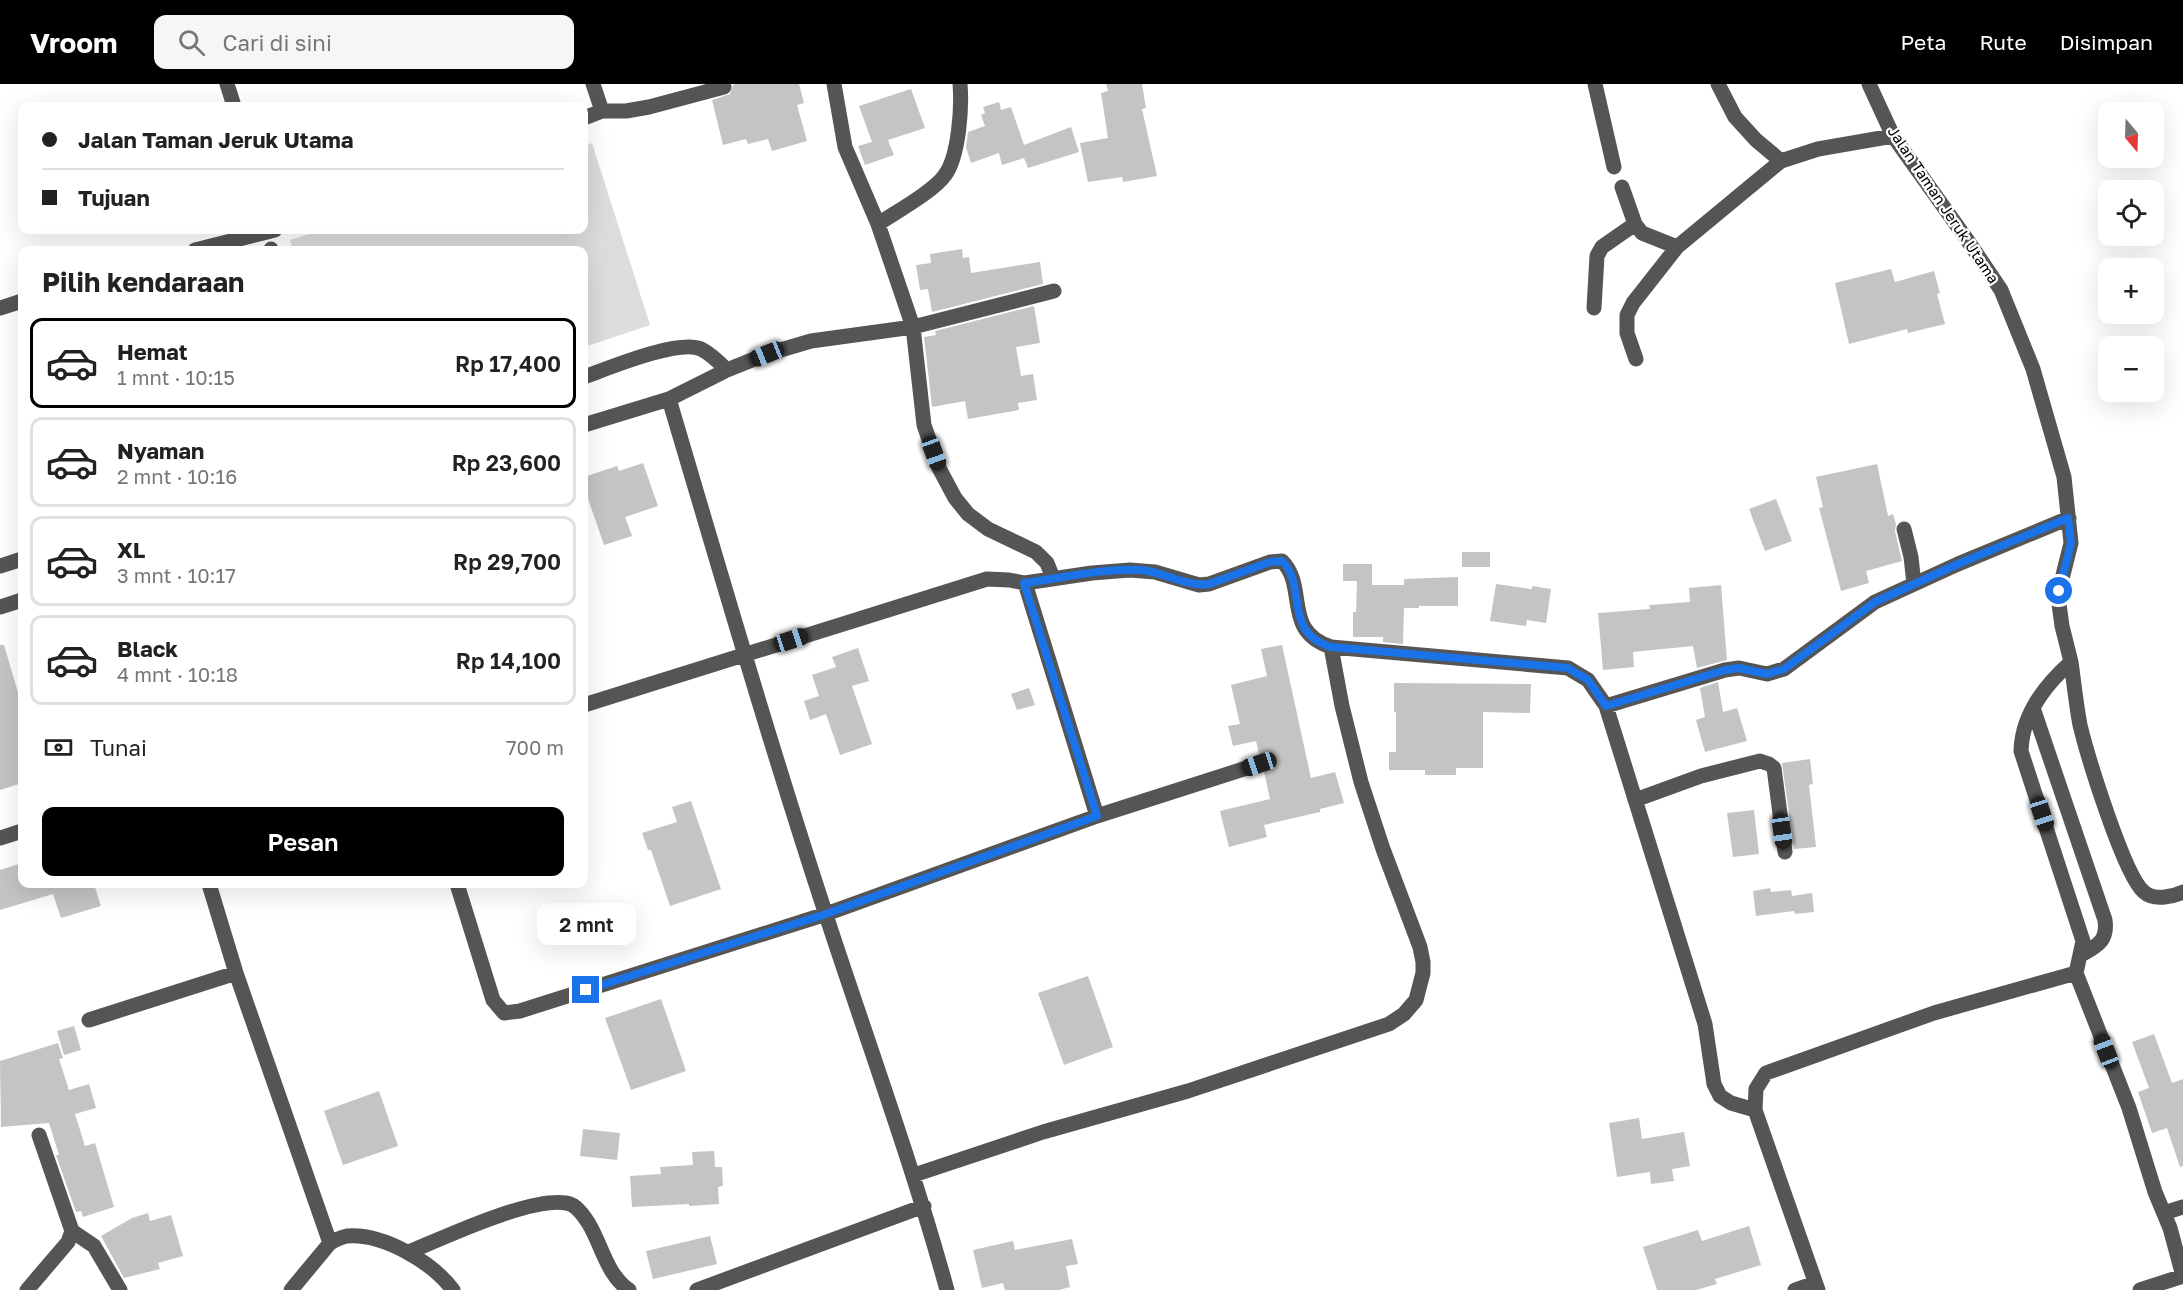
<!DOCTYPE html>
<html lang="id">
<meta charset="utf-8">
<style>
:root{--surface:#fff;--page:#f6f6f6;--text:#222;--muted:#767676;--line:#e0e0e0;--accent:#000}
body{margin:0;font-family:"Golos Text",sans-serif;background:var(--page);color:var(--text);height:100vh;display:flex;flex-direction:column;font-size:22px;white-space:nowrap}
*{box-sizing:border-box;margin:0}
p{font-size:20px;color:var(--muted)}
.icon{flex:none;width:33px;height:33px;fill:none;stroke:currentColor;stroke-width:2;stroke-linecap:round;stroke-linejoin:round}
.map{position:relative;flex:1;overflow:hidden}
.details{position:absolute;left:18px;top:162px;width:570px;height:642px;display:flex;flex-direction:column;background:var(--surface);border-radius:12px;box-shadow:0 6px 24px #0002}
.details>*{flex:none}
.top-card{position:absolute;left:18px;top:18px;width:570px;height:132px;border-radius:12px;box-shadow:0 6px 24px #0002;display:grid;align-content:center;height:132px;padding:0 24px;background:var(--surface)}
.needle{width:39px;rotate:161deg}
.fabs{position:absolute;left:2098px;top:18px;display:grid;gap:12px}
.fabs a{display:grid;place-items:center;width:66px;height:66px;border-radius:12px;background:var(--surface);box-shadow:0 6px 24px #0002;font-size:30px}
.end{position:absolute;width:27px;height:27px;margin:-14px;border:8px solid #1a73e8;background:#fff;box-shadow:0 0 0 3px #fff}
.from{border-radius:50%}
.bubble{position:absolute;height:42px;border-radius:12px;background:var(--surface);box-shadow:0 6px 24px #0002;font-size:20px;font-weight:600;line-height:42px;text-align:center}
.car{position:absolute;width:18px;height:36px;margin:-18px -9px;border-radius:8px;box-shadow:0 0 4px 2px #0007;background:linear-gradient(#222 24%,#8ab4d8 0 40%,#222 0 76%,#8ab4d8 0 86%,#222 0)}
.top-card b{display:flex;align-items:center;gap:21px;height:57px;font-size:22px}
.top-card b+b{border-top:2px solid var(--line)}
.top-card i{width:15px;height:15px;background:var(--text)}
ul{padding:0;list-style:none}
li{display:flex;align-items:center;gap:18px;height:90px;margin:0 12px 9px;padding:0 12px;border:3px solid var(--line);border-radius:12px}
li div{flex:1}
li b{display:block;font-size:22px}
li em{font-style:normal;font-weight:600}
li.selected{border-color:var(--accent)}
li>.icon{width:54px;height:54px;stroke-width:1.5}
h2{padding:0 24px;font-size:27px;line-height:72px}
.pay{display:flex;align-items:center;gap:15px;height:66px;padding:0 24px;font-size:22px}
.pay p{margin-inline-start:auto}
.cta{display:flex;gap:12px;margin-top:auto;padding:12px 24px}
.cta a{flex:1;height:69px;border-radius:12px;background:var(--accent);color:#fff;font-size:24px;font-weight:600;line-height:69px;text-align:center}
header{display:flex;align-items:center;gap:36px;box-sizing:border-box;height:84px;padding:0 30px;background:var(--accent);color:#fff}
header strong{font-size:28px}
nav{display:flex;gap:33px;margin-inline-start:auto;font-size:21px}
.search{width:420px;height:54px;background:var(--page);display:flex;align-items:center;gap:15px;box-sizing:border-box;padding:0 21px;border-radius:12px;color:var(--muted);font-size:22px}
.map>svg:first-child{display:block}
</style>
<header>
<strong>Vroom</strong>
<div class="search"><svg class="icon" aria-label="search" viewBox="0 0 24 24"><circle cx="10" cy="10" r="6"/><path d="M15 15l6 6"/></svg>Cari di sini</div>
<nav><a>Peta</a><a>Rute</a><a>Disimpan</a></nav>
</header>
<div class="map">
<svg width="2183" height="1206" viewBox="0 0 2183 1206">
<rect width="100%" height="100%" fill="#fff"/>
<!-- green -->
<path fill="#dcdcdc" d="M592,59l58,182 -66,22v-97h-291l-3,-10 32,-10h262v-84z"/>
<!-- building -->
<path fill="#c4c4c4" d="M736,0h63l5,19 -7,2 10,36 -35,10 -4,-12 -20,5 -2,-5 -23,6 -11,-45 18,-6 3,-9z
M1106,0h36l4,24 -4,1 15,67 -34,6 -1,-5 -34,5 -8,-39 28,-5 -7,-45 7,-2z
M911,5l14,39 -37,12 6,15 -29,10 -7,-19 14,-4 -13,-36z
M999,18l2,8 10,-3 13,38 47,-18 8,25 -51,16 -4,-10 -22,7 -3,-12 -28,10 -5,-16 2,-15 17,-6 -4,-11 4,-2 -2,-6z
M962,165l1,9 6,-1 2,16 69,-11 3,22 -111,28 -4,-23 -8,1 -4,-25 15,-2 -1,-9z
M1891,185l4,13 39,-11 6,22 -3,1 8,30 -37,9 -1,-4 -58,15 -14,-61z
M1034,222l6,37 -24,4 5,29 12,-2 4,26 -19,3 1,7 -51,9 -3,-18 -33,6 -8,-70 12,-2 -1,-4z
M643,379l15,43 -33,11 7,19 -28,9 -20,-58v-10l33,-11 2,5z
M1877,380l11,52 5,-2 3,10 -1,7 7,30 -36,10 3,12 -28,8 -22,-83 4,-1 -7,-30z
M1776,415l16,42 -27,10 -16,-42z
M1462,468h28v15h-28z
M1343,480h29v21h32v-6l54,-2v29h-39v2h-15l-1,36 -20,-2v-5h-30v-25h3l1,-31h-14z
M1496,500l36,5v-3l19,3 -5,34 -19,-3 -1,6 -36,-5z
M1721,501l6,75 -30,8 -4,-22 -60,6 1,15 -31,3 -5,-57 52,-4 -1,-4 41,-3 -1,-14z
M0,561h4l18,61v77l-22,7z
M1282,561l29,133 24,-6 9,31 -24,6v3l-56,13 3,12 -38,10 -9,-36 50,-12 -6,-27 4,-5v-5l-3,-6 -6,-2 -3,-13 -23,5 -5,-20 12,-2 -9,-39 36,-9 -6,-27z
M858,564l11,33 -17,5 20,58 -32,11 -14,-41 -16,6 -6,-19 15,-5 -7,-21 24,-8 -4,-10z
M1718,598l5,30 14,-4 10,33 -42,11 -9,-32 9,-3 -5,-29z
M1394,599l137,1 -1,29 -47,-1v56h-27v7h-31v-5h-36v-18h7v-40h-2z
M1029,604l6,17 -18,5 -6,-16z
M1810,675l3,25 -4,1 7,62 -22,2 -12,-86z
M691,717l30,88 -51,17 -19,-56h-3l-6,-17 35,-11 -5,-15z
M1754,726l5,44 -26,3 -6,-44z
M22,779v21h72l7,22 -40,12 -8,-24 -53,16v-40z
M1770,804l1,4 20,-2 1,6 20,-3 2,19 -19,2 -1,-3 -38,5 -3,-25z
M1088,892l25,71 -49,18 -26,-72z
M661,915l25,72 -55,19 -26,-72z
M74,942l7,24 -17,5 -7,-24z
M2154,950l18,49 11,-4v87l-3,1 -13,-39 -15,5 -14,-41 11,-4 -17,-46z
M58,959l5,15 -4,1 10,31 20,-6 7,24 -21,6 10,32 10,-3 19,64 -31,10 -2,-6 -5,1 -20,-57h3l-10,-32 -48,4 -1,-66z
M379,1007l19,55 -55,19 -19,-54z
M1639,1034l3,21 42,-7 6,34 -18,3 2,12 -23,3 -1,-12 -33,5 -8,-54z
M583,1045l37,4 -3,27 -37,-4z
M714,1067l1,16h7l1,19 -5,1 1,17 -30,2v-2l-57,3 -2,-31 31,-2 -1,-7 33,-2 -1,-13z
M148,1129l2,8 21,-6 12,41 -25,7 2,6 -36,9 -23,-42 31,-18z
M1749,1142l12,39 -46,14 2,5 -21,6h-39l-14,-43 55,-17 4,11z
M710,1152l7,28 -64,15 -7,-28z
M1072,1155l6,25 -12,2 4,21 -11,3h-54l-2,-7 -21,5 -9,-38 40,-9 2,9z"/>
<g fill="none" stroke-linecap="round" stroke-linejoin="round">
<!-- minor -->
<path stroke="#555" stroke-width="15" d="M227,0l7,22
M593,0l9,27
M834,0l11,63 33,77 35,103 11,98 15,43 16,30 13,16 20,15 48,23 11,11 6,15
M1595,0l19,83
M1718,0l17,33 21,23 25,21
M1869,0l24,52 75,105 33,49 32,79 31,108 7,66 -12,48v13l3,22 9,36c-26,23 -49,52 -50,89l62,190 -7,32 53,135 26,84 15,36 13,48
M584,34l18,-7h24l23,-4 75,-20
M1622,103l13,37 7,9 35,14
M878,140c18,-12 56,-33 67,-49 14,-19 17,-68 15,-91
M271,165v1
M195,166l80,-20
M0,224l22,-7
M1594,224l3,-52 5,-9 33,-23
M1636,275l-9,-26v-18l6,-12 44,-56 104,-86 37,-12 75,-13
M584,293c25,-9 94,-38 117,-28 10,5 18,13 26,21
M669,315c51,172 101,345 157,516 41,125 86,248 121,375
M584,341l85,-26 58,-29 40,-16 44,-13 102,-14 141,-36
M1904,445l7,28 3,27
M0,482l22,-7
M1025,499l72,233
M0,523l22,-7
M2071,578c3,21 5,42 9,63 7,29 44,151 64,167 10,9 28,5 39,0
M584,621l403,-126 22,1 16,3 67,-10 38,-3 25,2 44,13 10,-1 61,-22 12,-1c26,26 0,70 49,86l237,21 20,12 18,26 99,318 9,60 6,12 11,7 24,7
M1606,622l119,-36 14,-2 28,6 17,-5 91,-67 83,-38 111,-46
M2033,624l72,212c3,21 -8,26 -24,35
M1635,716l66,-24 59,-15 9,3 5,4 11,84
M0,754l22,-7
M209,800l27,89 94,270 -39,47
M457,800l36,116 11,13 16,-2 306,-97 271,-98 162,-52
M89,936l147,-47
M914,1091l129,-43 145,-41 201,-67 15,-10 12,-14 7,-27v-11l-3,-15 -37,-98 -22,-67 -19,-76 -11,-59
M2164,1129l19,-6
M72,1147l22,15 26,44
M330,1159c5,-3 12,-6 17,-7 36,-3 85,26 106,54
M409,1168c36,-15 121,-55 157,-49 10,1 18,13 23,21 13,22 18,51 40,66
M27,1206l41,-48 4,-11 -33,-96
M697,1206l227,-84
M1795,1206l20,-7
M1818,1206l-63,-180 1,-21 10,-16 168,-60 142,-40
M2140,1206l43,-14"/>
</g>
<g fill="none" stroke-linecap="round" stroke-linejoin="round">
<!-- route -->
<path stroke="#1a73e8" stroke-width="8" d="M586,906l240,-76 271,-98 -73,-233c39,-5 78,-15 117,-13 23,2 46,17 68,14l61,-22 12,-1c26,26 0,71 49,86l237,21 20,12 18,26 119,-36 14,-2 28,6 17,-5 91,-67 83,-38 110,-46 3,25 -12,48"/>
</g>
<g text-anchor="middle" stroke-width="4.5" stroke-linejoin="round" paint-order="stroke">
<!-- street labels -->
<g font-size="15" fill="#000" stroke="#fff">
<text transform="translate(1943 121) rotate(56)" y="5">Jalan Taman Jeruk Utama</text>
</g>
</g>
</svg>
<div class="fabs">
<a><svg class="needle" viewBox="-14 -14 28 28"><path d="M0-13l5 13h-10z" fill="#e53935"/><path d="M0 13l5-13h-10z" fill="#767676"/></svg></a>
<a><svg class="icon" aria-label="locate" viewBox="0 0 24 24"><circle cx="12" cy="12" r="6"/><path d="M12 2v4M12 18v4M2 12h4M18 12h4"/></svg></a>
<a>+</a>
<a>−</a>
</div>
<i class="end from" style="left:2059px;top:507px"></i>
<i class="end" style="left:586px;top:906px"></i>
<div class="bubble" style="left:537px;top:819px;width:99px">2 mnt</div>
<i class="car" style="left:767px;top:270px;rotate:248deg"></i>
<i class="car" style="left:934px;top:369px;rotate:160deg"></i>
<i class="car" style="left:791px;top:556px;rotate:72deg"></i>
<i class="car" style="left:1259px;top:680px;rotate:252deg"></i>
<i class="car" style="left:2042px;top:730px;rotate:162deg"></i>
<i class="car" style="left:1782px;top:747px;rotate:172deg"></i>
<i class="car" style="left:2106px;top:967px;rotate:339deg"></i>
<div class="top-card">
<b><i class="from"></i>Jalan Taman Jeruk Utama</b>
<b><i></i>Tujuan</b>
</div>
<section class="details">
<h2>Pilih kendaraan</h2>
<ul>
<li class="selected"><svg class="icon" aria-label="car" viewBox="0 0 24 24"><path d="M5 17H2v-5l4-1 3-4h7l3 4 3 1v5h-3M9 17h6M6 11h13"/><circle cx="7" cy="17" r="2"/><circle cx="17" cy="17" r="2"/></svg><div><b>Hemat</b><p>1 mnt · 10:15</p></div><em>Rp 17,400</em></li>
<li><svg class="icon" aria-label="car" viewBox="0 0 24 24"><path d="M5 17H2v-5l4-1 3-4h7l3 4 3 1v5h-3M9 17h6M6 11h13"/><circle cx="7" cy="17" r="2"/><circle cx="17" cy="17" r="2"/></svg><div><b>Nyaman</b><p>2 mnt · 10:16</p></div><em>Rp 23,600</em></li>
<li><svg class="icon" aria-label="car" viewBox="0 0 24 24"><path d="M5 17H2v-5l4-1 3-4h7l3 4 3 1v5h-3M9 17h6M6 11h13"/><circle cx="7" cy="17" r="2"/><circle cx="17" cy="17" r="2"/></svg><div><b>XL</b><p>3 mnt · 10:17</p></div><em>Rp 29,700</em></li>
<li><svg class="icon" aria-label="car" viewBox="0 0 24 24"><path d="M5 17H2v-5l4-1 3-4h7l3 4 3 1v5h-3M9 17h6M6 11h13"/><circle cx="7" cy="17" r="2"/><circle cx="17" cy="17" r="2"/></svg><div><b>Black</b><p>4 mnt · 10:18</p></div><em>Rp 14,100</em></li>
</ul>
<div class="pay"><svg class="icon" aria-label="cash" viewBox="0 0 24 24"><path d="M3 7h18v10H3z"/><circle cx="12" cy="12" r="2"/></svg>Tunai<p>700 m</p></div>
<div class="cta"><a>Pesan</a></div>
</section>
</div>
